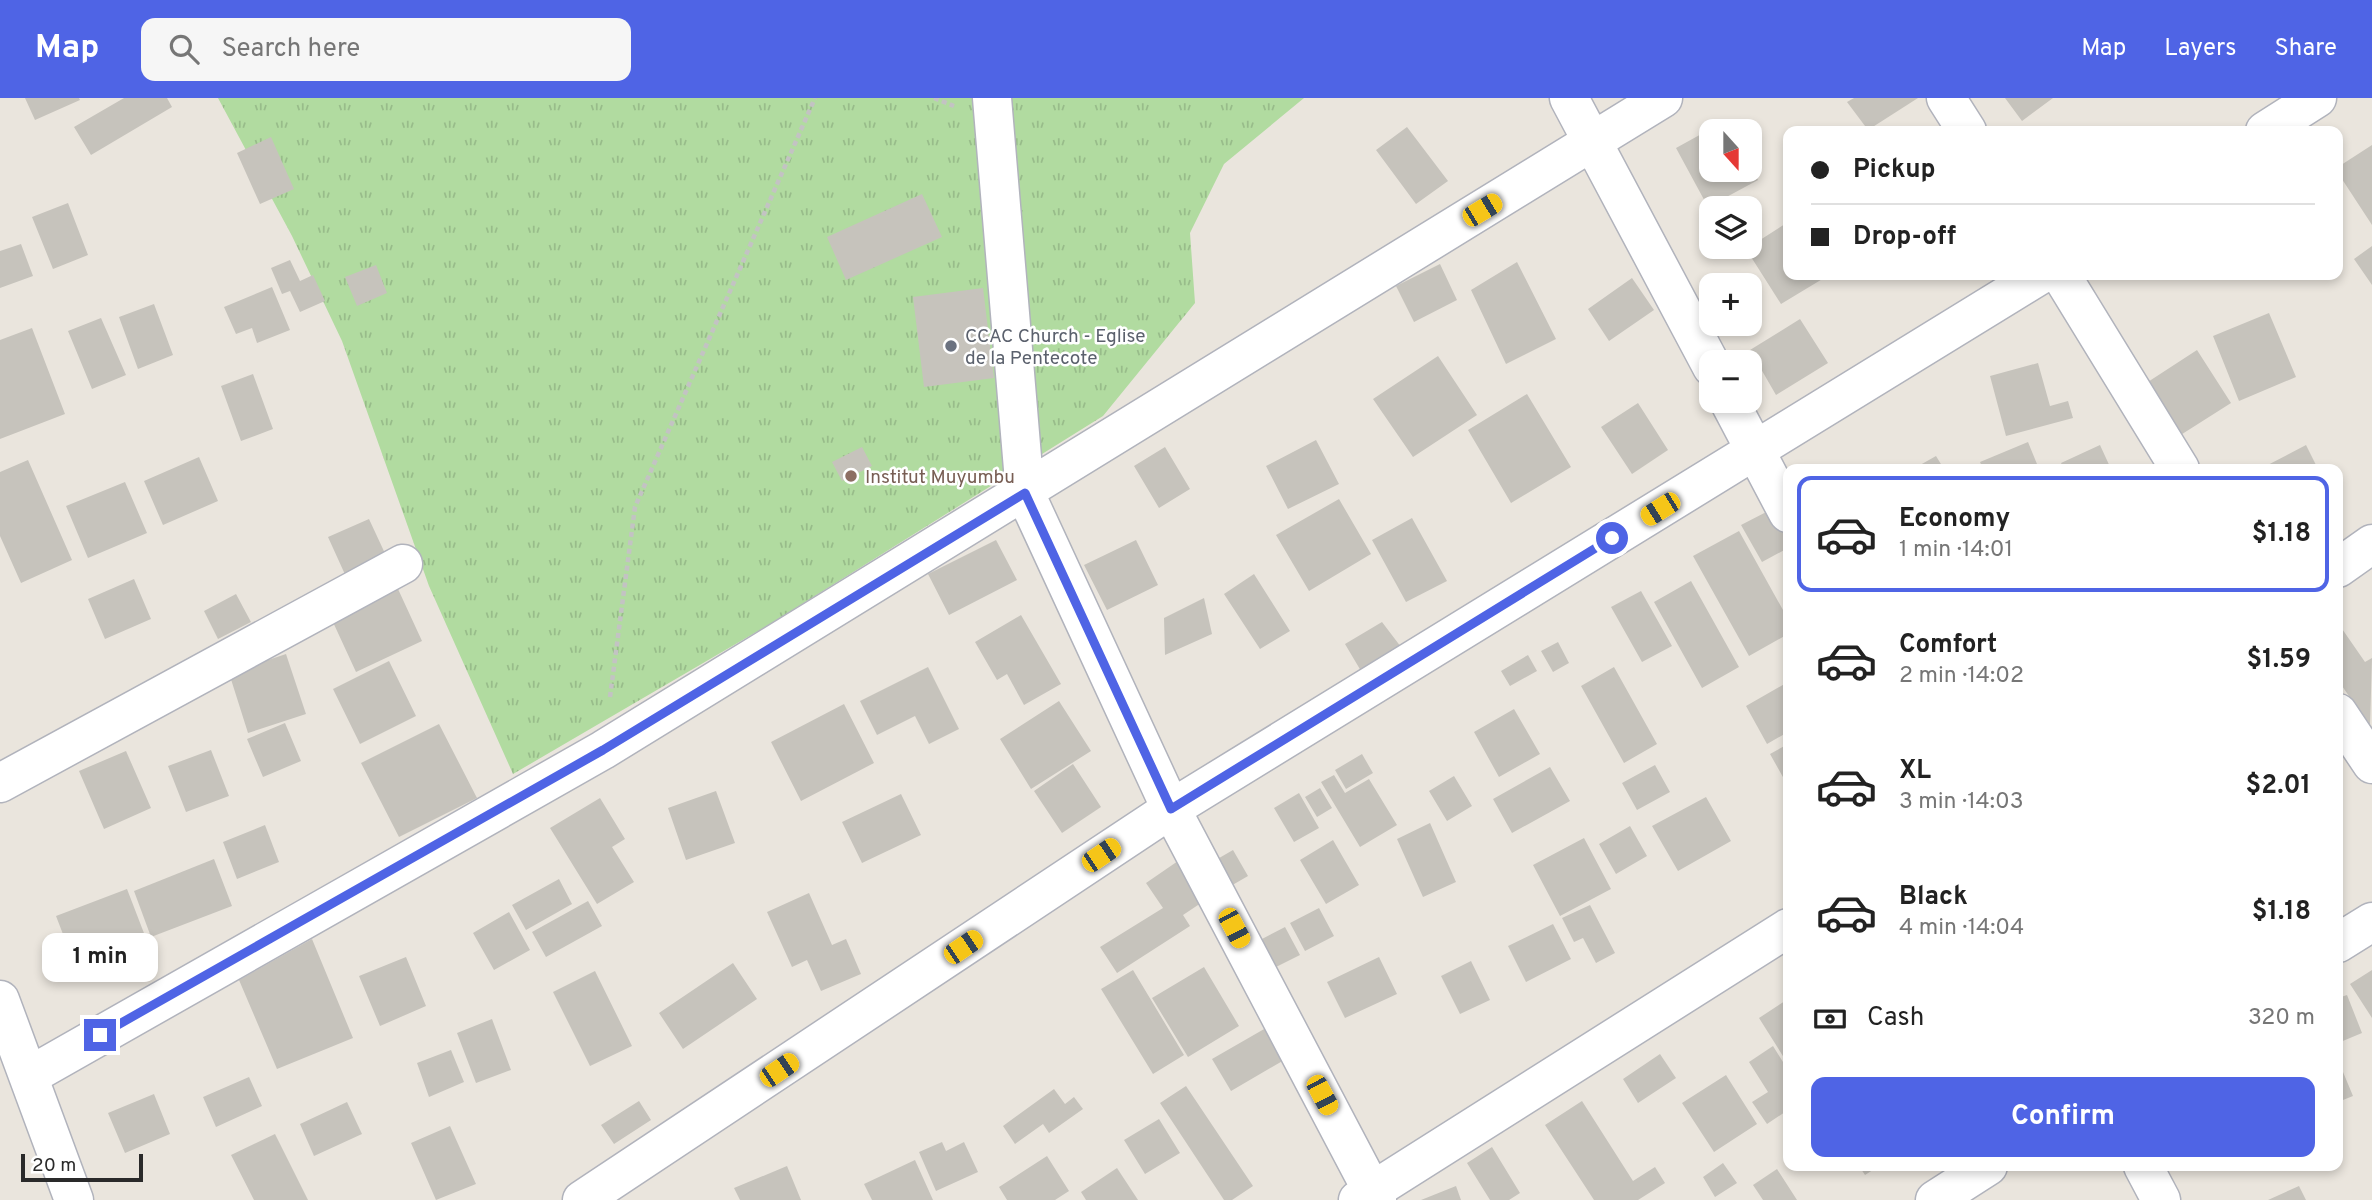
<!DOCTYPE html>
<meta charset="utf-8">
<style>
:root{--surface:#fff;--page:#f6f6f6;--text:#222;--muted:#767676;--line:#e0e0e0;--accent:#4f64e5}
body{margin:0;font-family:Overpass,sans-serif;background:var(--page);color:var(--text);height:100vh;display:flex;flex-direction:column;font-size:26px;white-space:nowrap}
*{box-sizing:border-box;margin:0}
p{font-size:23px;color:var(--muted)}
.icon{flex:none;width:38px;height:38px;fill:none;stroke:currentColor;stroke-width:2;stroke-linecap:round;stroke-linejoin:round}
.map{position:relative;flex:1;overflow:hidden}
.details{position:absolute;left:1783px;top:366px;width:560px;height:707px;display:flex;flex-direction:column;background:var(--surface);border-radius:14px;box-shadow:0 4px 10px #0003}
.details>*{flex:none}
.hud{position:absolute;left:1783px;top:28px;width:560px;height:154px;border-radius:14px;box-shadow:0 4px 10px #0003;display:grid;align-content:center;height:154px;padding:0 28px;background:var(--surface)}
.needle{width:46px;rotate:159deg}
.fabs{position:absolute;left:1699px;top:21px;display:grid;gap:14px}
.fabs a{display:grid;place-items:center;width:63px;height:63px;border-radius:14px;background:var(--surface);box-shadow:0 4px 10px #0003;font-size:35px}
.scale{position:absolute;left:21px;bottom:18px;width:122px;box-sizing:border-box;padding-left:7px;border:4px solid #2a2a2a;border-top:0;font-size:19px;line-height:24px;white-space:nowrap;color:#2a2a2a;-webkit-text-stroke:5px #fff;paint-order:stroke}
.end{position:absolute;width:32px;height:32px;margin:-16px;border:9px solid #4f64e5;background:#fff;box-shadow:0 0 0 4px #fff}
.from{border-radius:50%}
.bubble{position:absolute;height:49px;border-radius:14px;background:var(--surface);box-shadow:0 4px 10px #0003;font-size:23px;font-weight:700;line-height:49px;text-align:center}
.car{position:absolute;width:21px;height:42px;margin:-21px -10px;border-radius:9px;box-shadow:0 0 5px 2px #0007;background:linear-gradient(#f5c518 24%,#345 0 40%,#f5c518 0 76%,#345 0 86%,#f5c518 0)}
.hud b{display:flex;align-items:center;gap:24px;height:66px;font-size:26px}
.hud b+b{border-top:2px solid var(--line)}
.hud i{width:18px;height:18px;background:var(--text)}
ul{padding:12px 0 0;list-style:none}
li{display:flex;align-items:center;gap:21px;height:116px;margin:0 14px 10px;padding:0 14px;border:4px solid transparent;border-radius:14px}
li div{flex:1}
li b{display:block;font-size:26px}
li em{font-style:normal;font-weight:700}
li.active{border-color:var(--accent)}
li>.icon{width:63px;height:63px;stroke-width:1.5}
.pay{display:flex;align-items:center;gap:18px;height:77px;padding:0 28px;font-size:26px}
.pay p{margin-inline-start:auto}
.primary-button{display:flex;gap:14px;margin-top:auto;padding:14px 28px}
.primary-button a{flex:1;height:80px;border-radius:14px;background:var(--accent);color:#fff;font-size:28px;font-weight:700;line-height:80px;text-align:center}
header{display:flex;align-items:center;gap:42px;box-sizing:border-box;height:98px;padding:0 35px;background:var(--accent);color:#fff}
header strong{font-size:33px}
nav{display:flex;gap:38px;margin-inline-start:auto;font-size:24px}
.search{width:490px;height:63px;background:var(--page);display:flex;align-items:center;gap:18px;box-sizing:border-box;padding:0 24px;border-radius:14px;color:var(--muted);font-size:26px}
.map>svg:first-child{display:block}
</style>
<header>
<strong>Map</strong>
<div class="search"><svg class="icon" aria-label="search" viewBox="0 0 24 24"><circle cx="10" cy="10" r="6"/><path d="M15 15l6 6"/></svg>Search here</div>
<nav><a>Map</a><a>Layers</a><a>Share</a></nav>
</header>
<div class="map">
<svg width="2372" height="1102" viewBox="0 0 2372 1102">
<defs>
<pattern id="grass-tufts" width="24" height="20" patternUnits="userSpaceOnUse" patternTransform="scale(1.75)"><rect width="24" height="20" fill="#b1dba0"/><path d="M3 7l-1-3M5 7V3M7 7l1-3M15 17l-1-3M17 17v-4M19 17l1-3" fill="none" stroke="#98bc8a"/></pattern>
</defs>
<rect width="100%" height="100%" fill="#eae5dd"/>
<!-- grass -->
<path fill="url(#grass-tufts)" d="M218,0h1086l-80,66 -34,69 5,70 -92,113 -333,208 -257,150 -84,-188 -87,-245 -50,-105z"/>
<!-- building -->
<path fill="#c6c3bc" d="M25,0h54l1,2 -45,20z
M124,0h43l5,9 -81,48 -17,-28z
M1854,0h64l-50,32 -21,-28z
M2005,0h48l-31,23z
M1725,23l6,10h-19v39h38v-4l8,14 -50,27 -32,-59z
M1407,29l41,54 -32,23 -40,-54z
M271,39l23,52 -34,15 -23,-51z
M2372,47v80l-34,-52v-6z
M922,96l20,43 -96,43 -19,-43z
M68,105l20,52 -35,14 -21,-52z
M1788,124v53h41l-48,29 -35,-55z
M21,146l12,32 -33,12v-37z
M2372,148v39l-18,-26z
M290,162l10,21 13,-6 12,26 -25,11 -10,-21 -8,3 -11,-26z
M1517,164l39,77 -50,25 -35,-74z
M1440,166l17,36 -43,22 -18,-36z
M376,167l11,28 -30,13 -12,-29z
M1632,180l22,32 -45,31 -21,-32z
M272,189l18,43 -33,13 -5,-15 -16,6 -12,-27z
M983,190l11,90 -70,9 -11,-90z
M154,206l19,51 -35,14 -19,-52z
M2269,215l27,64 -57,24 -26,-65z
M101,220l25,57 -34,14 -24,-58z
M1800,221l28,44 -52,32 -26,-45z
M32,230l33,86 -65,25v-99z
M2197,252l34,53 -63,40 -34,-52z
M1438,258l39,59 -64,42 -40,-58z
M2038,265l12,43 18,-5 5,17 -67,18 -16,-60z
M253,276l20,55 -32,12 -20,-55z
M1527,296l44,73 -60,36 -43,-73z
M1638,305l30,47 -36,24 -31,-47z
M1316,342l23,44 -51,25 -22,-43z
M2028,344l11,27h-56l-3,-7z
M2100,347l11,24h-47l-3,-6z
M2306,347l12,24h-58z
M862,349l10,19 -30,15 -10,-19z
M1165,349l25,42 -31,19 -25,-42z
M1936,358l8,13h-31z
M199,359l19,44 -55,24 -19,-44z
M28,362l44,100 -51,23 -21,-47v-64z
M125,384l22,51 -59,25 -22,-52z
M1339,401l32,55 -62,37 -33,-56z
M1774,410l14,26v14l-26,14 -21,-37z
M1412,420l35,63 -41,21 -34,-62z
M369,421l20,43 -41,19 -20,-44z
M1739,433l49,88v15l-39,22 -56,-100z
M996,442l21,40 -68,35 -21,-41z
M1136,442l22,45 -51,25 -23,-45z
M1254,476l36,57 -30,18 -36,-55z
M134,481l17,40 -46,20 -17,-40z
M1691,483l48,86 -37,21 -48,-86z
M398,491l24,52 -66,31 -24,-52z
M1641,493l31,55 -30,16 -31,-55z
M236,496l15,28 -33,17 -14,-28z
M1204,500l8,36 -47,21 -1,-37z
M1021,517l40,69 -37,21 -17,-31 -10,6 -22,-38z
M1382,524l19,25 -40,24 -16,-27z
M2338,525l27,39 7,-4 -2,69 -32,-47z
M1558,544l11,21 -16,9 -12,-21z
M286,556l20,60 -58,19 -19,-60z
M1528,557l9,16 -27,15 -9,-15z
M389,563l27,55 -56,28 -27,-55z
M928,569l31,62 -30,15 -14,-28 -38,19 -17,-34z
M1614,569l43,77 -33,19 -43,-77z
M1788,584v50l-21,12 -21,-38z
M1059,603l32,50 -60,38 -31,-50z
M844,606l30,59 -73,38 -30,-59z
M1514,611l26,45 -41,23 -25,-45z
M285,625l16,38 -38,16 -16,-38z
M439,626l38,74 -78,39 -38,-74z
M1788,646v42l-18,-32z
M211,652l18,46 -43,16 -18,-46z
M126,653l25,57 -47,21 -25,-58z
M1362,656l11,19 -27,16 -11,-19z
M1073,666l28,43 -39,26 -28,-42z
M1655,667l15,27 -33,18 -15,-27z
M1550,669l20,34 -58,32 -19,-34z
M1334,677l11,18 24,-14 28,46 -37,22 -39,-65z
M1454,678l18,30 -25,15 -18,-30z
M1320,690l12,20 -15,9 -12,-20z
M716,693l19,52 -49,17 -18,-52z
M1299,695l20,35 -25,14 -20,-34z
M901,696l20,41 -59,28 -20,-41z
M1706,699l25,44 -53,30 -26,-45z
M600,700l25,41 -13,8 22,35 -37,22 -47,-76z
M1430,725l26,59 -33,15 -26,-58z
M265,727l14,37 -42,17 -14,-37z
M1630,728l17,30 -31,18 -17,-30z
M1584,740l27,51 -51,27 -27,-51z
M1333,742l26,45 -33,19 -26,-44z
M1233,752l15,26 -19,11 -15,-26z
M214,761l18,47 -81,31 -17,-46z
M1178,763l26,40 -21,14 7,11 -73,47 -17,-26 63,-39 -17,-25z
M559,781l13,25 -46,26 -14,-25z
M127,791l20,52 -71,27 -20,-52z
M809,795l23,52 14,-6 15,35 -40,17 -14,-31 -15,7 -25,-55z
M588,803l14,25 -56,31 -14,-25z
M1590,807l25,48 -19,10 -13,-25 -9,4 -12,-24z
M1319,810l15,28 -29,15 -15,-28z
M509,814l21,38 -36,20 -21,-37z
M1553,826l18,35 -45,23 -18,-36z
M1285,829l15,28 -24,12 -14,-28z
M312,841l41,99 -76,31 -38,-89z
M406,859l20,49 -46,20 -21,-50z
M1379,859l18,37 -52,24 -18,-36z
M1471,863l19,39 -30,14 -19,-38z
M733,865l24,36 -74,50 -24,-36z
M1204,869l35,59 -51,31 -36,-59z
M1133,872l51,85 -31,19 -52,-85z
M2372,872v48l-22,-34z
M595,873l37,75 -42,20 -37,-74z
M2347,897l15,38 -24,10v-45z
M1788,901v65l-29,-46z
M492,921l19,51 -35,13 -19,-50z
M1273,926l18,32 -60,35 -19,-32z
M1773,948l15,24v40l-21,14 -15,-22 16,-10 -19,-30z
M451,952l13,32 -35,15 -12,-34z
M1660,956l16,24 -38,25 -15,-24z
M2338,962l15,36 -15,6z
M1726,977l31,49 -43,28 -32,-49z
M249,979l13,29 -46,21 -13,-30z
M1186,988l67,100 -21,14h-8l-64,-97z
M1054,991l11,15 9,-7 9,12 -34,24 -6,-9 -28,20 -12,-18z
M154,996l16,40 -45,19 -17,-40z
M639,1003l12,19 -37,24 -13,-19z
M1582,1003l51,80 22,-14 10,16 -27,17h-44l-49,-75z
M347,1004l15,32 -48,22 -14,-32z
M1159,1021l21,34 -35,21 -21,-34z
M450,1028l26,58 -40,16 -25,-57z
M275,1036l33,66h-54l-23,-45z
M942,1044l4,9 18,-9 14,30 -42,19 -17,-39z
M1492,1049l28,46 -11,7h-19l-23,-37z
M1047,1058l22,35 -14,9h-48l-8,-13z
M915,1062l18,40h-61l-8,-16z
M1723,1065l14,20 -22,14 -12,-20z
M787,1068l14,34h-61l-6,-12z
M1859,1068h20l-14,9z
M1117,1070l21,32h-52l-5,-8z
M1777,1071l20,31h-34l-10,-15z
M1456,1088l5,14h-40z
M2299,1088l7,14h-38z"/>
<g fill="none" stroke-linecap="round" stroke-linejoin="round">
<!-- street casing -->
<g stroke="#b1b3bc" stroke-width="41">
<path id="street" d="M992,0l33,395 146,316 206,391
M1569,0l143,269
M1946,0l21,33
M2265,33l52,-33
M2061,177l119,194
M1729,303l59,112
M2338,470l34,-24
M2338,615l34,51
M0,685l403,-219
M2338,845l34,-21
M0,902l74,200
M29,978l574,-326 1060,-652
M2143,1068l18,34
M582,1102l589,-391 869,-534
M1358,1102l430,-272
M1935,1102l53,-34"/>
</g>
<!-- path -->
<path stroke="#c3c3c3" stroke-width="4.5" stroke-dasharray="5 3.5" stroke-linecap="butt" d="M934,0l20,8
M610,599l25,-190 180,-409"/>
<!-- street -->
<use href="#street" stroke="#fff" stroke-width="38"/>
</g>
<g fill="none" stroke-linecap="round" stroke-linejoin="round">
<!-- route -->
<path stroke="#4f64e5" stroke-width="9" d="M100,937l503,-285 422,-257 146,316 441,-271"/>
</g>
<!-- markers -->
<circle fill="#6b7280" stroke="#fff" stroke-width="2.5" cx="951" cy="248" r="7"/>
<circle fill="#8d6e63" stroke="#fff" stroke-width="2.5" cx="851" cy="378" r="7"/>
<g text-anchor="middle" stroke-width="5" stroke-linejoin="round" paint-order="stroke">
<!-- worship labels -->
<g font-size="19" fill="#5b616d" stroke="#fff" text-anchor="start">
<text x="965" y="244">CCAC Church - Eglise<tspan x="965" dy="22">de la Pentecote</tspan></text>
</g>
<!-- education labels -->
<g font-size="19" fill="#785e54" stroke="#fff" text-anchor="start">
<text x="865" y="385">Institut Muyumbu</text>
</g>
</g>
</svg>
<div class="fabs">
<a><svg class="needle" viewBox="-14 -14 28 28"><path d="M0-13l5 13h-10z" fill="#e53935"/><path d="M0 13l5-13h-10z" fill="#767676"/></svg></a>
<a><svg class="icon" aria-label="layers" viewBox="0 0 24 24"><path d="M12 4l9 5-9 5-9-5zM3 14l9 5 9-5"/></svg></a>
<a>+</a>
<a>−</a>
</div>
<div class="scale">20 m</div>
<i class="end from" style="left:1612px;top:440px"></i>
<i class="end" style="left:100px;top:937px"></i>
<div class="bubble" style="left:42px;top:835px;width:116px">1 min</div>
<i class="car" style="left:1482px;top:112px;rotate:59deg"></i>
<i class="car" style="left:1660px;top:411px;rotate:238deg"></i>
<i class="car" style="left:1101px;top:757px;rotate:56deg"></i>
<i class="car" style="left:1234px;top:830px;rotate:152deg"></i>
<i class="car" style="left:963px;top:849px;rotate:56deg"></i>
<i class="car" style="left:779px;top:972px;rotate:56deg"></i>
<i class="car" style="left:1322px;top:997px;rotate:152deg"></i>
<div class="hud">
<b><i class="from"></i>Pickup</b>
<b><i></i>Drop-off</b>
</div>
<section class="details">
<ul>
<li class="active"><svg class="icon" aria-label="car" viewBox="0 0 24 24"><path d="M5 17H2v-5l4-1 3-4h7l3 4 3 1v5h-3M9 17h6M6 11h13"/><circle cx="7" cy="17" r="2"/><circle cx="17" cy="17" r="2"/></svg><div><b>Economy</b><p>1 min · 14:01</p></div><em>$1.18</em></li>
<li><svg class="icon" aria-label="car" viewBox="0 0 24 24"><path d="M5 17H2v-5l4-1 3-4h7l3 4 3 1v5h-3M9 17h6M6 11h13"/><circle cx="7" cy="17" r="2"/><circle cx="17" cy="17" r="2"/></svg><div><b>Comfort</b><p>2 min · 14:02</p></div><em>$1.59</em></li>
<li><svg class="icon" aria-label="car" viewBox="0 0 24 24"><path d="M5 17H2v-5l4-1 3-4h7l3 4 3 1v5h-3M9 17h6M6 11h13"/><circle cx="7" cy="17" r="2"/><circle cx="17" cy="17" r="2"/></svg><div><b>XL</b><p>3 min · 14:03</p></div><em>$2.01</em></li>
<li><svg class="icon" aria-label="car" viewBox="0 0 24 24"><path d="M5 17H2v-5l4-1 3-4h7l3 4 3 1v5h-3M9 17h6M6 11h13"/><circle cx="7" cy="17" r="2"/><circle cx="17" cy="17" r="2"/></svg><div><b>Black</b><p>4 min · 14:04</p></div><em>$1.18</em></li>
</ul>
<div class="pay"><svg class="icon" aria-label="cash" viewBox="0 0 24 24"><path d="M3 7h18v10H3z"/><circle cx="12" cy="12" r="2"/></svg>Cash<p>320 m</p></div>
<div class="primary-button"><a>Confirm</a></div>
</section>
</div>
